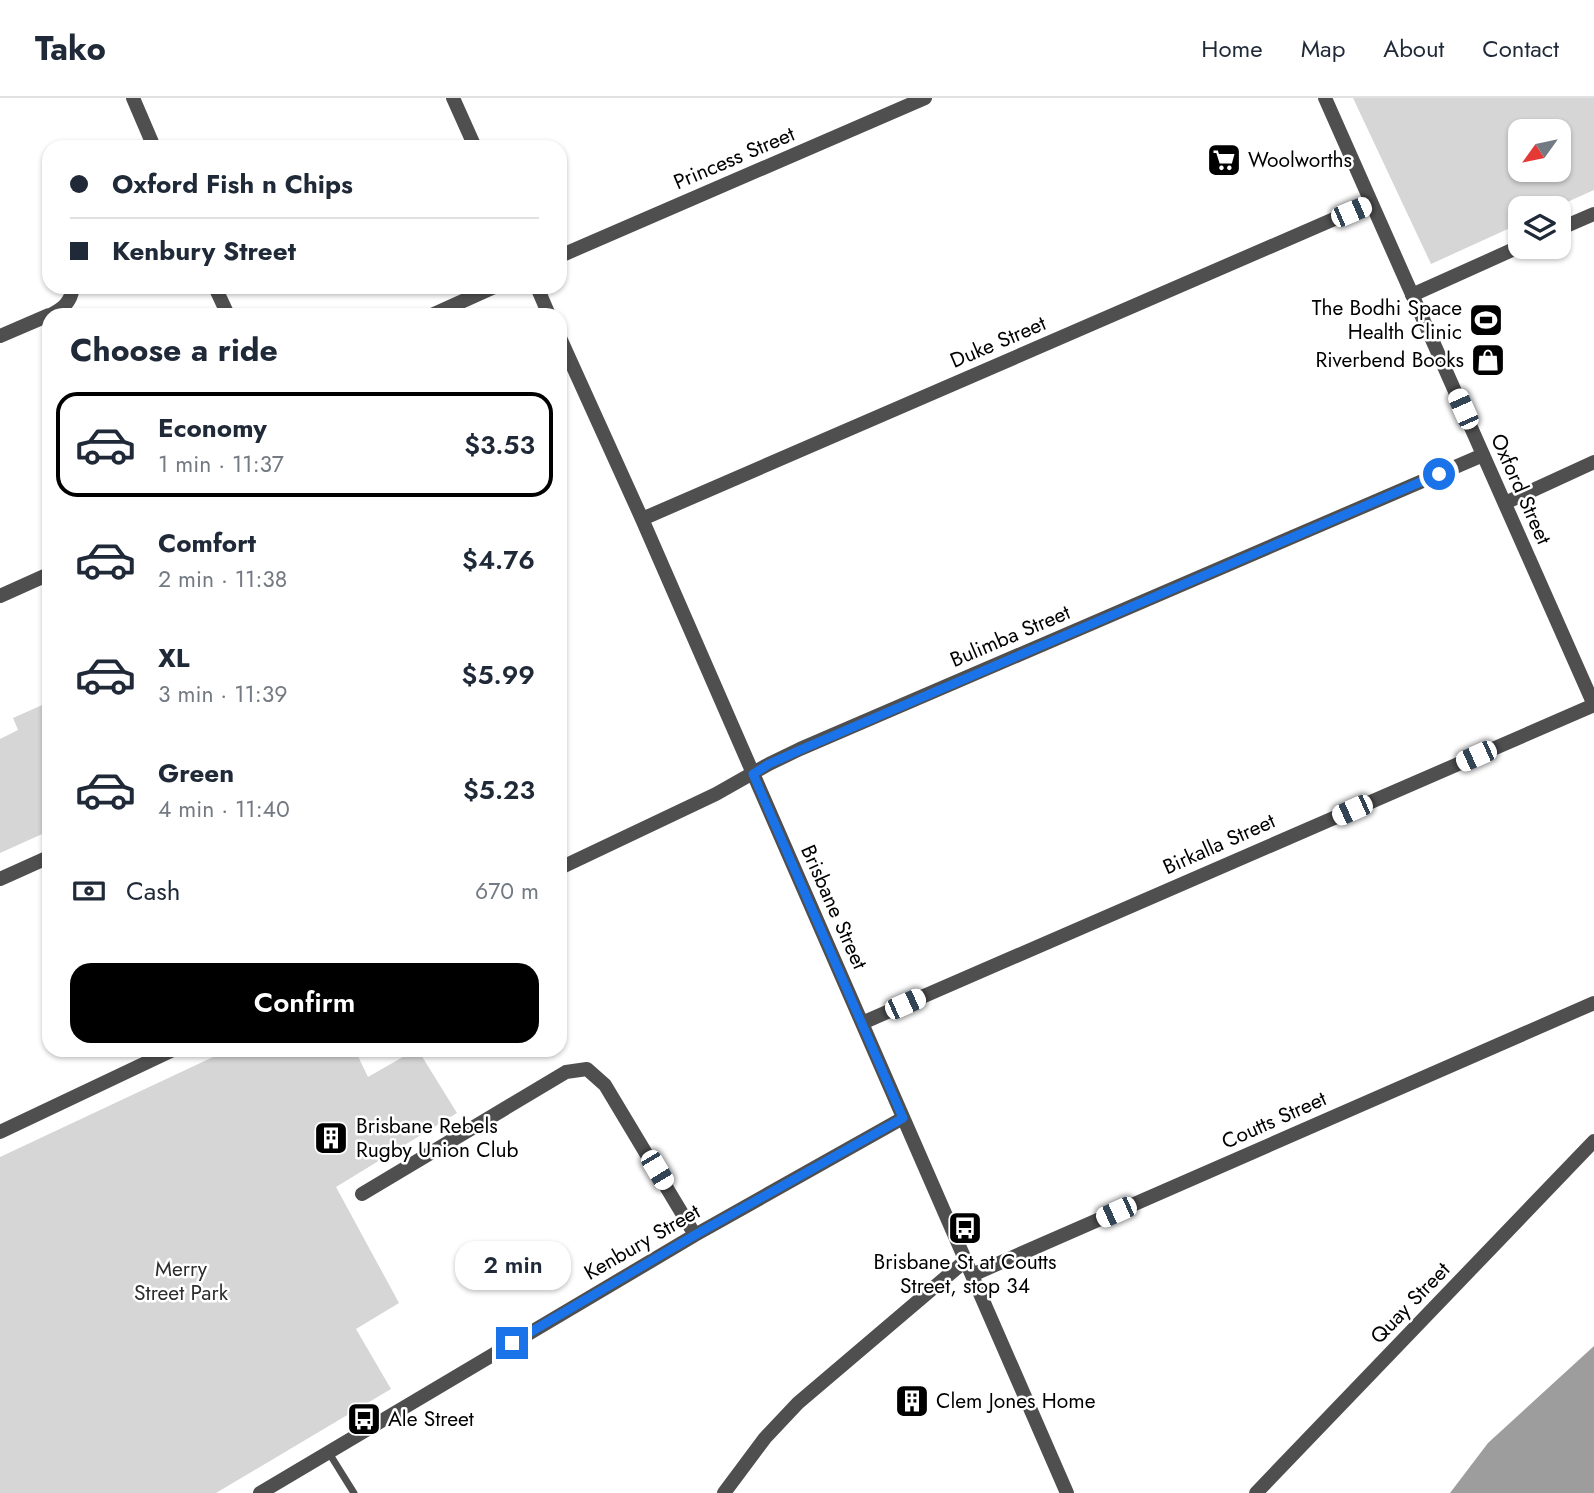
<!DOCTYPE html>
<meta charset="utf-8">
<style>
:root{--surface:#fff;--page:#f6f6f7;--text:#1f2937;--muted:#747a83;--line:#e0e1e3;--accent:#000}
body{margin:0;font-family:Jost,sans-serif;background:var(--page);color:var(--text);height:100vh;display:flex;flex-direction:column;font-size:26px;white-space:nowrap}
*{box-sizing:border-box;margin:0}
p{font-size:23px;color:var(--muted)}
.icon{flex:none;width:38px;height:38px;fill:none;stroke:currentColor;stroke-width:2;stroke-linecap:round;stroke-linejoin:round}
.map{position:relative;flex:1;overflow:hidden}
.side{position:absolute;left:42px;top:210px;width:525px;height:749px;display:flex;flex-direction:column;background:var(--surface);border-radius:21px;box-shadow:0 2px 5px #0004}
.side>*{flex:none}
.guide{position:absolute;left:42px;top:42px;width:525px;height:154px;border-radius:21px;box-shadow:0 2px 5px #0004;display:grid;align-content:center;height:154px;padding:0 28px;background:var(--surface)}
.needle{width:46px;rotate:237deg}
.fabs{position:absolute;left:1508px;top:21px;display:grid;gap:14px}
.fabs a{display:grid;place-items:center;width:63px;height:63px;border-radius:14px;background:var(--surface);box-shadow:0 2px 5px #0004;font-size:35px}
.end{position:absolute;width:32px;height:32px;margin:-16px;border:9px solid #1a73e8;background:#fff;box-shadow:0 0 0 4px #fff}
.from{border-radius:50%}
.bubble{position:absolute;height:49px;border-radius:21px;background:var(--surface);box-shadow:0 2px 5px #0004;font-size:23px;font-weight:600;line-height:49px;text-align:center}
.car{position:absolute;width:21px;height:42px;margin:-21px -10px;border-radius:9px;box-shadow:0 0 5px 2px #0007;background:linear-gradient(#fff 24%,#345 0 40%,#fff 0 76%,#345 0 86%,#fff 0)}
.guide b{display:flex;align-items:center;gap:24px;height:66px;font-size:26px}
.guide b+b{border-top:2px solid var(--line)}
.guide i{width:18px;height:18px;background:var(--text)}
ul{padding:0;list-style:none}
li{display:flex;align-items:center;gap:21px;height:105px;margin:0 14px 10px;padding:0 14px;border:4px solid transparent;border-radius:21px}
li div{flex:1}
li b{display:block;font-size:26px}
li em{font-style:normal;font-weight:600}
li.on{border-color:var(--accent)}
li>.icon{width:63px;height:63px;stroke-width:1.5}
h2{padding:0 28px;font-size:32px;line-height:84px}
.pay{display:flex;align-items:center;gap:18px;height:77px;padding:0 28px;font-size:26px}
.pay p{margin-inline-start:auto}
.primary-button{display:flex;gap:14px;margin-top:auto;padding:14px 28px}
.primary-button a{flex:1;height:80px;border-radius:21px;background:var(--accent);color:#fff;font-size:28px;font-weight:600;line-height:80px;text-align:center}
header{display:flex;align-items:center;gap:42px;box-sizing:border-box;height:98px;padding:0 35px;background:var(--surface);border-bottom:2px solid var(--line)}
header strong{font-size:33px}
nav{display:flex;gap:38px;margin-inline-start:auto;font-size:24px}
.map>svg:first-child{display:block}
</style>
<header>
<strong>Tako</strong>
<nav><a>Home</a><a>Map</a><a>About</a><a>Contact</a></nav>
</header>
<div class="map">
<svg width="1594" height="1395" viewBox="0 0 1594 1395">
<rect width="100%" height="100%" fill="#fff"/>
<!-- green -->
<path fill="#d6d6d6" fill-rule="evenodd" d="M1353,0h241v92l-40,18h-33v15l-90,41zM1559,33v39h-38v-39z
M49,604v129l-49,22v-114l18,-9 -5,-12z
M228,952h127l13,27 47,-27h3l39,63 -121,74 63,116 -43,26 35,60 -175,104h-216v-336z"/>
<!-- water -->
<path fill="#9d9d9d" d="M1594,1248v147h-144l38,-50z"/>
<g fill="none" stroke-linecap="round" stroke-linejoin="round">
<!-- service -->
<path stroke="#4f4f4f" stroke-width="7" d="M329,1355l25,40"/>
<!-- minor -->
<path stroke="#4f4f4f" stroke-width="14" d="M133,0l21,49
M453,0l22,49
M1559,131l35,-15
M560,158l365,-158
M215,189l13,28
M537,189l12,28
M1412,197l109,-49
M50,217c13,-6 21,-13 23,-28
M432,217l62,-28
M0,238l49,-21
M560,240l82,181 425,974
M49,402v5
M1505,405l89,-41
M642,421l729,-316
M0,498l49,-22
M560,770l156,-74 53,-30 31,-15 683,-294
M0,781l49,-22
M862,925l732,-318
M0,1034l173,-82
M362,1096l204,-122 21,-3 18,16 90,150
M972,1177l622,-272
M260,1395l435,-258 208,-117
M724,1395l41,-55 33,-35 167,-142
M1256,1395l338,-352"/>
<!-- tertiary -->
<path stroke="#4f4f4f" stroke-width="14" d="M1325,0l269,607"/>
</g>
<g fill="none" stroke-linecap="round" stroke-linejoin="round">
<!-- route -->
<path stroke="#1a73e8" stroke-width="9" d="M512,1245l183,-108 208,-117 -150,-344 16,-10 31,-14 639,-276"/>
</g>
<!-- icons -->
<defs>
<g id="supermarket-square" transform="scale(1.75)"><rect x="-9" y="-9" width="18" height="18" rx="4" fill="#000" stroke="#fff"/><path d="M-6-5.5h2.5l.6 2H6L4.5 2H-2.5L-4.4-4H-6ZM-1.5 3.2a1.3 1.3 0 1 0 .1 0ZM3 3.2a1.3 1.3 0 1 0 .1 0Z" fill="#fff"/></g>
<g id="stadium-square" transform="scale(1.75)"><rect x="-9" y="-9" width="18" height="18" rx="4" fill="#000" stroke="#fff"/><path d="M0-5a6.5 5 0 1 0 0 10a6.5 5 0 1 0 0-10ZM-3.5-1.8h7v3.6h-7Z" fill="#fff"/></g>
<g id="shop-square" transform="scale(1.75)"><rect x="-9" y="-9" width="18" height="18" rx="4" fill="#000" stroke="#fff"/><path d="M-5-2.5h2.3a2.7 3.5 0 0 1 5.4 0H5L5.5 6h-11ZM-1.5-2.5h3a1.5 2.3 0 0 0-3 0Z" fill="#fff"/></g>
<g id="building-square" transform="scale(1.75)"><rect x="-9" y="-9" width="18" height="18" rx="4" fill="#000" stroke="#fff"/><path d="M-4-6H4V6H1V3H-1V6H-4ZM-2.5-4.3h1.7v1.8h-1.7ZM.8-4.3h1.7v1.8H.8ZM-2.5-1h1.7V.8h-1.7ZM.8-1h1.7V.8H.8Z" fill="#fff"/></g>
<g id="bus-square" transform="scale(1.75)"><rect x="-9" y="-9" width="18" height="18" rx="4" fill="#000" stroke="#fff"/><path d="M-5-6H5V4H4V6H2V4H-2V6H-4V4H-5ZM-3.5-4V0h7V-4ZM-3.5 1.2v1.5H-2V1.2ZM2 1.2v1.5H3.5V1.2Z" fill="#fff"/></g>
</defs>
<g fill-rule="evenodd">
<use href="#supermarket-square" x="1224" y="62"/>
<use href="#stadium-square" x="1486" y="222"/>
<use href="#shop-square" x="1488" y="262"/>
<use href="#building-square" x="331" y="1040"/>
<use href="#bus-square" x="965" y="1130"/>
<use href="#building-square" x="912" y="1303"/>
<use href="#bus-square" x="364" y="1321"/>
</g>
<g text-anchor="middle" stroke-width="5" stroke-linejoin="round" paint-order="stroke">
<!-- street labels -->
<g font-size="21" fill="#000" stroke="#fff">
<text transform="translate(734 60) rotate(-23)" y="7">Princess Street</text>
<text transform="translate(998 244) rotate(-23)" y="7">Duke Street</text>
<text transform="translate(1521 391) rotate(66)" y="7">Oxford Street</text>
<text transform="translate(1010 538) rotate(-23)" y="7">Bulimba Street</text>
<text transform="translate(1219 746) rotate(-24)" y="7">Birkalla Street</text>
<text transform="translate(834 809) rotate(66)" y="7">Brisbane Street</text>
<text transform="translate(1274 1022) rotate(-24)" y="7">Coutts Street</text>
<text transform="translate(642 1144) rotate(-30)" y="7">Kenbury Street</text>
<text transform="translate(1410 1205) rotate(-46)" y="7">Quay Street</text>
</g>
<!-- poi labels -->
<g font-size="21" fill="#000" stroke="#fff" text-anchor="start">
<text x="1248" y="69">Woolworths</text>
<text x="1462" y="217" text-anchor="end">The Bodhi Space<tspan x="1462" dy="24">Health Clinic</tspan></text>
<text x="1464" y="269" text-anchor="end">Riverbend Books</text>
<text x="356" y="1035">Brisbane Rebels<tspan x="356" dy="24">Rugby Union Club</tspan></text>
<text x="965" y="1171" text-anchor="middle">Brisbane St at Coutts<tspan x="965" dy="24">Street, stop 34</tspan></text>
<text x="936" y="1310">Clem Jones Home</text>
<text x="388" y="1328">Ale Street</text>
</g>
<!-- park labels -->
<g font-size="21" fill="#2d2d2d" stroke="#fff">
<text x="181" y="1178">Merry<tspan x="181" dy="24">Street Park</tspan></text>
</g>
</g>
</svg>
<div class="fabs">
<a><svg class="needle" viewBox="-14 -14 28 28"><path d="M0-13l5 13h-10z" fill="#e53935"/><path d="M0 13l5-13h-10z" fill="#747a83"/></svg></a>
<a><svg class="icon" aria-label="layers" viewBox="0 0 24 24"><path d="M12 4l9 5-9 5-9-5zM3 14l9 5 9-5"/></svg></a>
</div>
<i class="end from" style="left:1439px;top:376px"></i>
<i class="end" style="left:512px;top:1245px"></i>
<div class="bubble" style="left:455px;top:1143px;width:116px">2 min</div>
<i class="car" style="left:1351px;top:114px;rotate:67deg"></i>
<i class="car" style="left:1463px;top:311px;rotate:336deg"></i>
<i class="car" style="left:1476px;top:658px;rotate:246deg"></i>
<i class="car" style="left:1352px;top:712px;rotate:246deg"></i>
<i class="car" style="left:905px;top:906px;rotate:66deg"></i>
<i class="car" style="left:657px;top:1072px;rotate:149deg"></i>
<i class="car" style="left:1116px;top:1114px;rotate:246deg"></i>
<div class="guide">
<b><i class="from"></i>Oxford Fish n Chips</b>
<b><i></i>Kenbury Street</b>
</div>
<section class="side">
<h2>Choose a ride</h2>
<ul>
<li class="on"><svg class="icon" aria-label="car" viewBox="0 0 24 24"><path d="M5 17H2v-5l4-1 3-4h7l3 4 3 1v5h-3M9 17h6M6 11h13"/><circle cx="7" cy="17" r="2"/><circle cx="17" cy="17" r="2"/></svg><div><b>Economy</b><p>1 min · 11:37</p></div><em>$3.53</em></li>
<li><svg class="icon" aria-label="car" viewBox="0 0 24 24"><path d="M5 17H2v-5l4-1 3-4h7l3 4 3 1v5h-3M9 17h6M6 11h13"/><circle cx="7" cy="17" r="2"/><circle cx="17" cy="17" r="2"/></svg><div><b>Comfort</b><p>2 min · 11:38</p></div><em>$4.76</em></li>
<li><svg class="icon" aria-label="car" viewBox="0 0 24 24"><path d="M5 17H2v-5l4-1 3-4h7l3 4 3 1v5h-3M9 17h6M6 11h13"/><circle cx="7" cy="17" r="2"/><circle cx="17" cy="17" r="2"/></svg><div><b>XL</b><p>3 min · 11:39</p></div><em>$5.99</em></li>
<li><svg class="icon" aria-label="car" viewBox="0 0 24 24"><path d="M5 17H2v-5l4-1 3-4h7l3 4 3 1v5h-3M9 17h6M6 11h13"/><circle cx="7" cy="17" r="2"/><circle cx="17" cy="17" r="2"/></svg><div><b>Green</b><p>4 min · 11:40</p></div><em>$5.23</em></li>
</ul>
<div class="pay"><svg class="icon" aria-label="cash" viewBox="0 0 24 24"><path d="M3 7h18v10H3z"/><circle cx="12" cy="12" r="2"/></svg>Cash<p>670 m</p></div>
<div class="primary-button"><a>Confirm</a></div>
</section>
</div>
